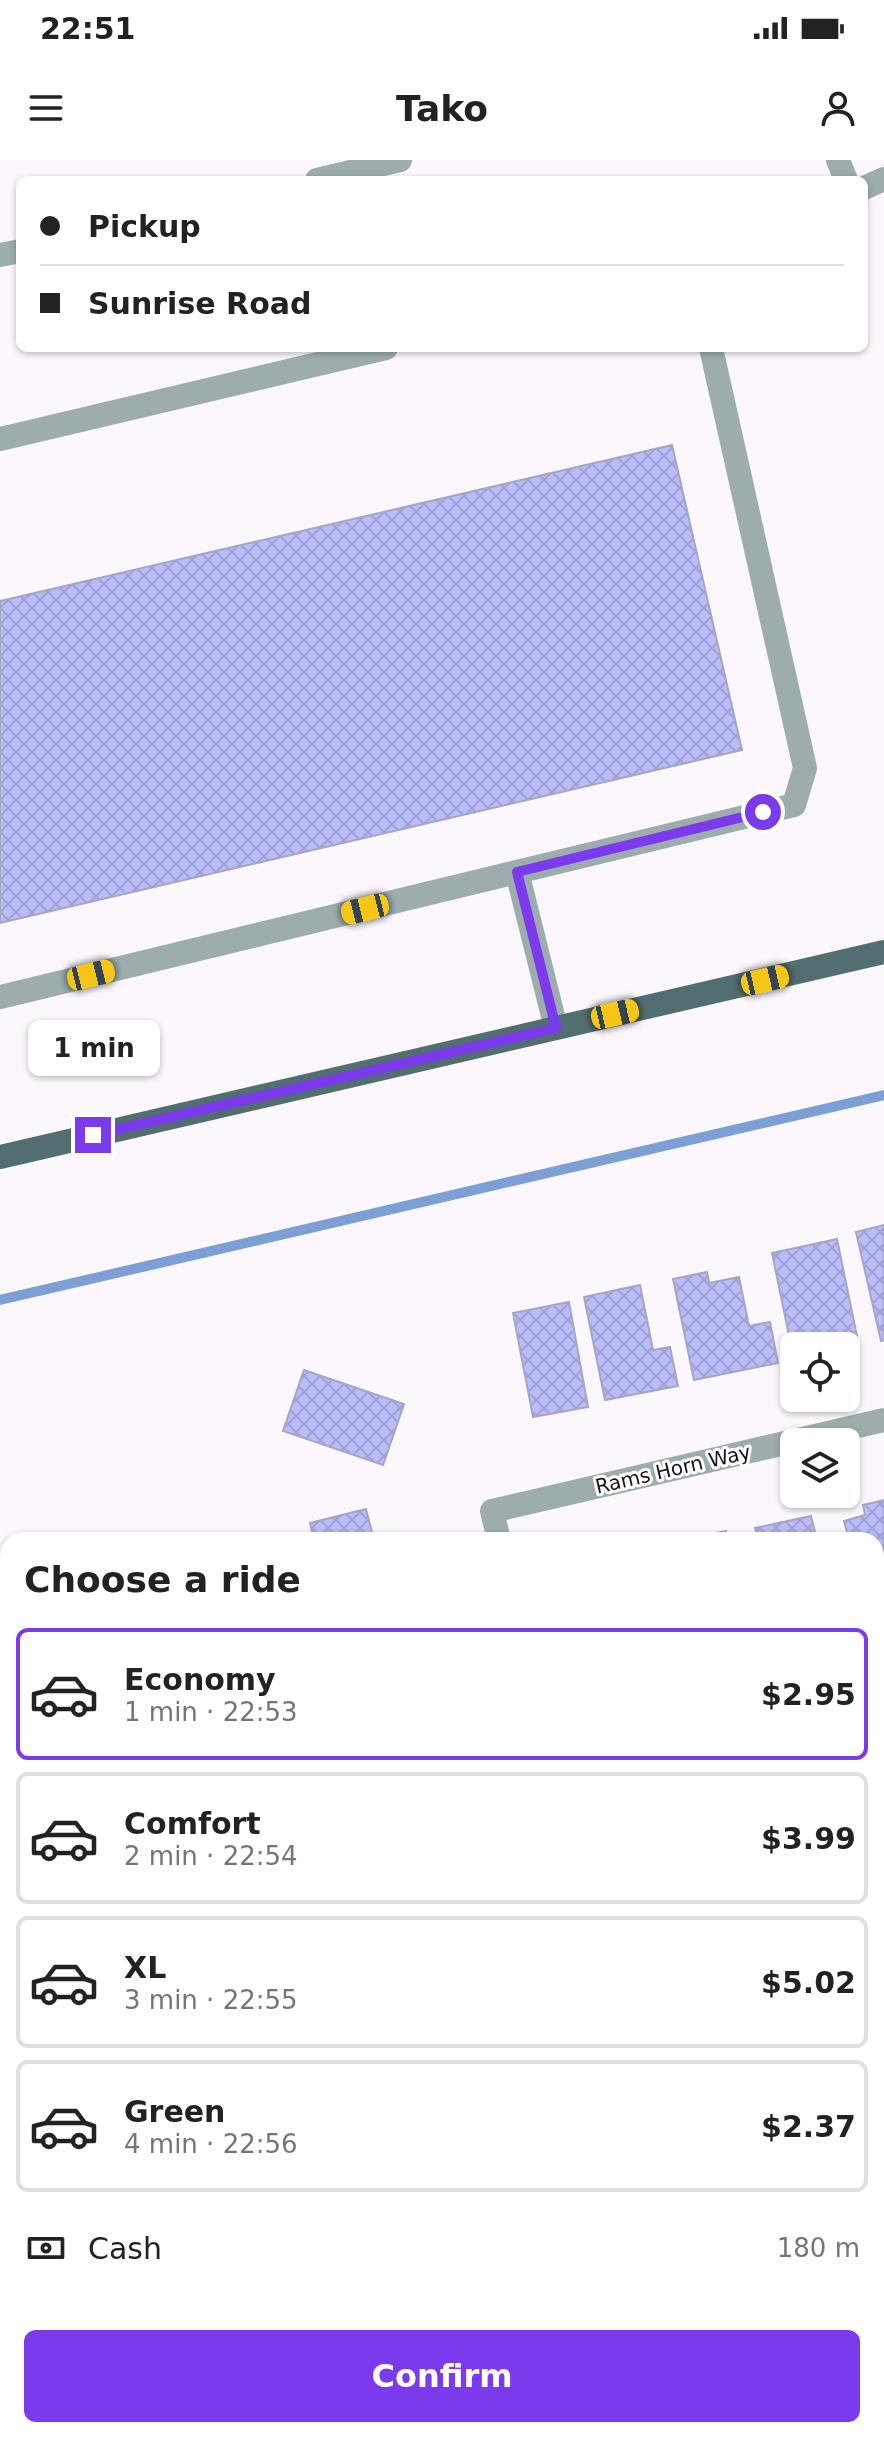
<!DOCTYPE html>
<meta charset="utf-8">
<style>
:root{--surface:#fff;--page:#f6f6f6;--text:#222;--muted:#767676;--line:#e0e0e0;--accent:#7c3aed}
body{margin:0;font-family:"DejaVu Sans",sans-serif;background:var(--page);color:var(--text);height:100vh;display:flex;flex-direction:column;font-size:30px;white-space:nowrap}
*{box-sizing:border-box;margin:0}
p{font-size:26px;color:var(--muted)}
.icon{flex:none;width:44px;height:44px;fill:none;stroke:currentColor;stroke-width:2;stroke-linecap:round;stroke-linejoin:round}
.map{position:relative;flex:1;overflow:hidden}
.sheet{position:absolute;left:0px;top:1372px;width:884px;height:906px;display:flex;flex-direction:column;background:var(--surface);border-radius:24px 24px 0 0;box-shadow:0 2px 6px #0004}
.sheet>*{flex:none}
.hud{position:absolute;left:16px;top:16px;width:852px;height:176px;border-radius:12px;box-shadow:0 2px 6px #0004;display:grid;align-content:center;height:176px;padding:0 24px;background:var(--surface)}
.controls{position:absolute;left:780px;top:1172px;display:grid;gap:16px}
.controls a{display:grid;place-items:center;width:80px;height:80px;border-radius:12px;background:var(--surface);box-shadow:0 2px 6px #0004;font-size:40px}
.end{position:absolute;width:36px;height:36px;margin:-18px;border:10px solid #7c3aed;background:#fff;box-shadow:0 0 0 4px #fff}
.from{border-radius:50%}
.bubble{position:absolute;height:56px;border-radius:12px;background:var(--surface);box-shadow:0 2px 6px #0004;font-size:26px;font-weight:600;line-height:56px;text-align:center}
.car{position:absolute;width:24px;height:48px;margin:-24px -12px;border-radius:10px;box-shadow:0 0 6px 2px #0007;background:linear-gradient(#f5c518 24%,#345 0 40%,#f5c518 0 76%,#345 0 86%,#f5c518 0)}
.hud b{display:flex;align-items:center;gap:28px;height:76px;font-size:30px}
.hud b+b{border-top:2px solid var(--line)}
.hud i{width:20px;height:20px;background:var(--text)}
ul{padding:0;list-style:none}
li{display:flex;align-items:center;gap:24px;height:132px;margin:0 16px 12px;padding:0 8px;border:4px solid var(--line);border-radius:12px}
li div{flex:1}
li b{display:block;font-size:30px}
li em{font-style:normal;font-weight:600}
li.on{border-color:var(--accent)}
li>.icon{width:72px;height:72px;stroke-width:1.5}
h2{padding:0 24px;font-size:36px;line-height:96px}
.pay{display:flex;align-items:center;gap:20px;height:88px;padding:0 24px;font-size:30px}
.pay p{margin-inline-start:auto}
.primary-button{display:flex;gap:16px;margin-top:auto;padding:16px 24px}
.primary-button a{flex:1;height:92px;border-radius:12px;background:var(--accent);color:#fff;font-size:32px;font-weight:600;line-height:92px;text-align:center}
.status{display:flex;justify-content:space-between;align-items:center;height:56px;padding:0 40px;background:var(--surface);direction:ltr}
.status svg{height:22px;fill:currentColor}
header{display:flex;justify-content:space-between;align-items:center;height:104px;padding:0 24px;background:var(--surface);font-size:36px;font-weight:600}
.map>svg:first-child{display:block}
</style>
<div class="status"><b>22:51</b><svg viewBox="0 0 49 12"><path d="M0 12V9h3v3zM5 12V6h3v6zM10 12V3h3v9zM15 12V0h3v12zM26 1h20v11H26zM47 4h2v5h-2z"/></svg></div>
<header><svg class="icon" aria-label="menu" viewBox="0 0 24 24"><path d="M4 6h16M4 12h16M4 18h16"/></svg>Tako<svg class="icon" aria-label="person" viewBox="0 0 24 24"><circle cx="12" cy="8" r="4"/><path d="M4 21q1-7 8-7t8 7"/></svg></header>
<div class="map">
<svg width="884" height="2277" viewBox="0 0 884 2277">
<defs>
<pattern id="building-cross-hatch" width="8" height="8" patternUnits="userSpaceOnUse" patternTransform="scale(2)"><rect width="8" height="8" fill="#babcfa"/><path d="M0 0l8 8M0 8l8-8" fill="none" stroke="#9fa1d6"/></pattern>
</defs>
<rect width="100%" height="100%" fill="#fbf7fc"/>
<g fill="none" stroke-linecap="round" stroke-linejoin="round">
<!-- stream -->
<path stroke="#7ca0d5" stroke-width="10" d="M0,1140l884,-205"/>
</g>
<!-- building -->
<path fill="url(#building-cross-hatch)" stroke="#a5a7c1" stroke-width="2" d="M672,285l70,305 -742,173v-322z
M884,1065v115l-3,1 -25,-109z
M837,1079l21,102 -22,5h-42l-1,9 -21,-102z
M707,1112l2,11 30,-6 10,49 21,-4 8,41 -84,17 -21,-101z
M640,1125l13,65 17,-3 8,39 -73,14 -21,-103z
M569,1142l19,105 -55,10 -20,-104z
M304,1210l100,34 -21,61 -100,-34z
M884,1340v96l-8,2v-58h-27l-5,-19 21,-6 -2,-10z
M366,1349l8,31h-60l-4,-17z
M811,1356l6,24h-59l-3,-12z
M726,1371l2,9h-45z
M876,1507h2l6,28v78l-8,2z
M884,1790v107l-8,2v-108z
M880,1996l4,18v72l-8,2v-91z
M7,2005l1,1v63l-8,-13v-47z
M112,2270h90l6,7h-98l-2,-3z
M407,2270h48l6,7h-63z
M476,2270h89l-9,7h-74z"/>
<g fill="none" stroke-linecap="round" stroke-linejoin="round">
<!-- minor -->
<path stroke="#9dadae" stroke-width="24" d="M838,0l8,20
M317,20l83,-20
M864,28l20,-9
M0,95l20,-4
M0,279l386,-91
M517,712l39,156
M0,837l794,-192 11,-37 -94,-420
M499,1380l-7,-29 392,-91
M876,1712l8,-2
M876,2165l8,-2
M0,2249l8,-6
M798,2270l5,7
M696,2277l10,-7"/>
<!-- major -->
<path stroke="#526e70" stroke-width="24" d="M0,997l884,-205"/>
</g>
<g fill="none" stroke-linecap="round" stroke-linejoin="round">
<!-- route -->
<path stroke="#7c3aed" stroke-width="10" d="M93,975l463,-107 -39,-156 246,-60"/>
</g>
<g text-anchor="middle" stroke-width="6" stroke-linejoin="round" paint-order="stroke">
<!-- street labels -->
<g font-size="20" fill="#19121b" stroke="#fff">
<text transform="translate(673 1309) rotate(-13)" y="7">Rams Horn Way</text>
</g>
</g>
</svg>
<div class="controls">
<a><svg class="icon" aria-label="locate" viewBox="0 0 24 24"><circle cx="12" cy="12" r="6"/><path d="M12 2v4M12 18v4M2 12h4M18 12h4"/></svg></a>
<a><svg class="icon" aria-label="layers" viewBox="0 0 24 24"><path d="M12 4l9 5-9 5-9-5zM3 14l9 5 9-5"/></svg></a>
</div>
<i class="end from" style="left:763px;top:652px"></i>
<i class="end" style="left:93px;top:975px"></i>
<div class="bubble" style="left:28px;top:860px;width:132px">1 min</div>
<i class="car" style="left:365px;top:749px;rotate:256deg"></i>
<i class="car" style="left:91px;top:815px;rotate:76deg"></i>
<i class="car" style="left:765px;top:820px;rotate:77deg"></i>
<i class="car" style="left:615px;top:854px;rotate:77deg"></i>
<div class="hud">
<b><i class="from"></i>Pickup</b>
<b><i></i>Sunrise Road</b>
</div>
<section class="sheet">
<h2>Choose a ride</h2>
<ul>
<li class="on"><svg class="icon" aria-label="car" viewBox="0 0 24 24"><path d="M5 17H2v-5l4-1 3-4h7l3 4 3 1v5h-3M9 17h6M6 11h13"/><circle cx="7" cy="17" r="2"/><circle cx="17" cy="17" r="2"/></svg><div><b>Economy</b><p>1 min · 22:53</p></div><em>$2.95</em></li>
<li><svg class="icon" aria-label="car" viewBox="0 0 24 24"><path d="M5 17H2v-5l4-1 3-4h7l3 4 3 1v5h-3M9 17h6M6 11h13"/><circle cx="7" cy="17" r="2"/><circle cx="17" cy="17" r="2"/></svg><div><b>Comfort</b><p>2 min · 22:54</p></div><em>$3.99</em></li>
<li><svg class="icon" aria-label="car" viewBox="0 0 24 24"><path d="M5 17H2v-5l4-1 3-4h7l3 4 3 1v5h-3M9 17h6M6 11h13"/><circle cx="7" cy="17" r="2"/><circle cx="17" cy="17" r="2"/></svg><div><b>XL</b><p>3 min · 22:55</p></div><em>$5.02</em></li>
<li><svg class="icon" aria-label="car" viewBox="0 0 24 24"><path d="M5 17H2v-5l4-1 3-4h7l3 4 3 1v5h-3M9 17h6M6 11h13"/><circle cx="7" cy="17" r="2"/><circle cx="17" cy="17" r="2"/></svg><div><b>Green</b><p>4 min · 22:56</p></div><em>$2.37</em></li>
</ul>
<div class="pay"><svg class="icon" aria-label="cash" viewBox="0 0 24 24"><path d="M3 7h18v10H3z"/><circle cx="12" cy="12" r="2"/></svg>Cash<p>180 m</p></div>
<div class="primary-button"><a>Confirm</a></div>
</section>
</div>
